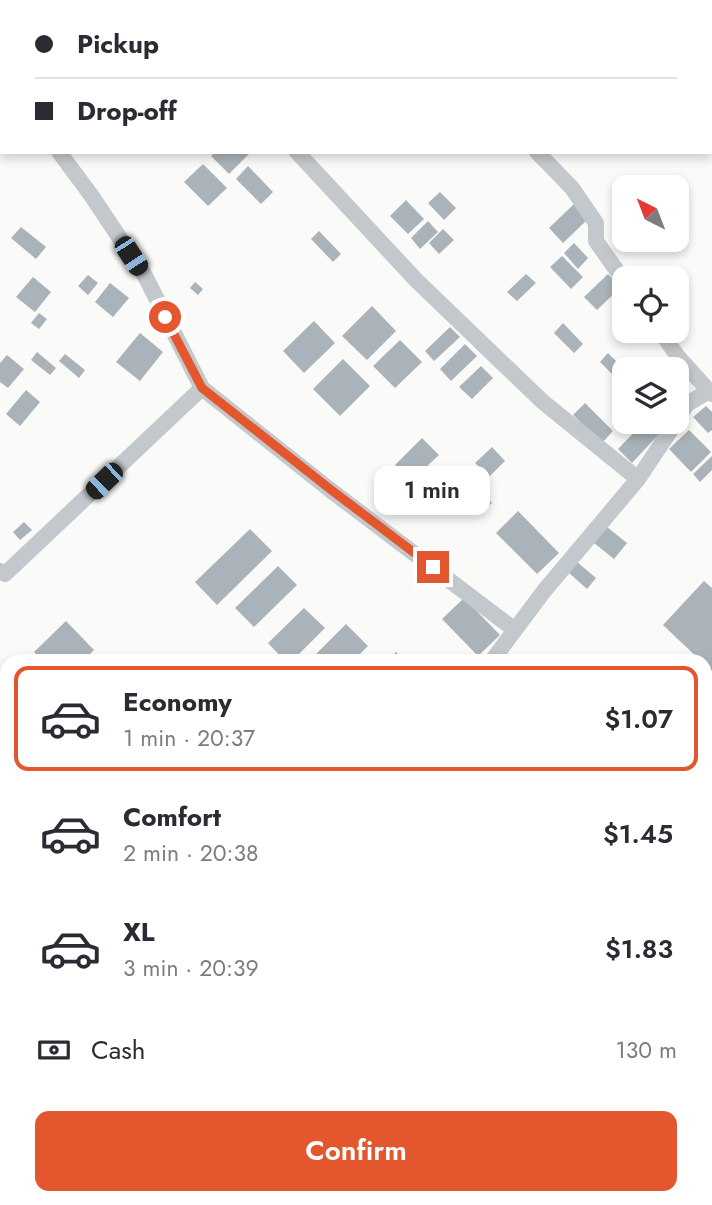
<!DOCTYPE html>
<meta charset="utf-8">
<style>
:root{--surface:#fff;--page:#f7f7f7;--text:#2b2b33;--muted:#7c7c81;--line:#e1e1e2;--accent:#e4572e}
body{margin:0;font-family:Jost,sans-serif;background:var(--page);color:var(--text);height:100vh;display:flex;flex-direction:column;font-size:26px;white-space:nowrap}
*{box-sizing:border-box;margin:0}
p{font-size:23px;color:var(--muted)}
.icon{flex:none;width:38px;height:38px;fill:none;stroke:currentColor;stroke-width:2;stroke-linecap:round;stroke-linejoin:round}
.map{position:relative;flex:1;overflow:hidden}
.drawer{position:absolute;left:0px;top:654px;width:712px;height:551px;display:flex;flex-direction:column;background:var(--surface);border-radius:21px 21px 0 0;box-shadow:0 4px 10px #0003}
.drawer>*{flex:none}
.top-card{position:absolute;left:0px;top:0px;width:712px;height:154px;box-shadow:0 4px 10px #0003;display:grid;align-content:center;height:154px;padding:0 35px;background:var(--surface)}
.needle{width:46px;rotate:318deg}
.tools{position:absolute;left:612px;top:175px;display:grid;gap:14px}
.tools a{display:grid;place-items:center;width:77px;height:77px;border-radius:14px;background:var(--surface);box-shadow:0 4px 10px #0003;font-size:35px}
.end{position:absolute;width:32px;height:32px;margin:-16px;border:9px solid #e4572e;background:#fff;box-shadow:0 0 0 4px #fff}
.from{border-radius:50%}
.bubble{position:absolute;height:49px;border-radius:14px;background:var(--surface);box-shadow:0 4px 10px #0003;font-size:23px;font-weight:600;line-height:49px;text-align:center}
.car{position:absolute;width:21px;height:42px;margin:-21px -10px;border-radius:9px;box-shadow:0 0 5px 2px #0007;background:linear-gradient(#222 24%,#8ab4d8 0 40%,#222 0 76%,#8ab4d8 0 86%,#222 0)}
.top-card b{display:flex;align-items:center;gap:24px;height:66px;font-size:26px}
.top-card b+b{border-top:2px solid var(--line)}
.top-card i{width:18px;height:18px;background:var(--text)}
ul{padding:12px 0 0;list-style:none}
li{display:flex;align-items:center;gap:21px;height:105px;margin:0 14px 10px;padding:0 21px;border:4px solid transparent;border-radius:14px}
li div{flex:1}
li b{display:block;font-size:26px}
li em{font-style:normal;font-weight:600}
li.active{border-color:var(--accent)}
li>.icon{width:63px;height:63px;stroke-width:1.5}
.pay{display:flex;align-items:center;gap:18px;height:77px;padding:0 35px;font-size:26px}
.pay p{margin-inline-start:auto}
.button{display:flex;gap:14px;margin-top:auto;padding:14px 35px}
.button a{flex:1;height:80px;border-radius:14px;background:var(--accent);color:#fff;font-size:28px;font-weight:600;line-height:80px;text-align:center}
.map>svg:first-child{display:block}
</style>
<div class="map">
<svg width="712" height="1205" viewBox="0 0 712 1205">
<rect width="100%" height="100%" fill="#fafaf8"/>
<!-- building -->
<path fill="#aab3b9" d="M215,152h36l-22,22 -18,-18z
M203,164l24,24 -19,18 -24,-24z
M248,166l25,26 -12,12 -25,-25z
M440,192l16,16 -12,12 -16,-17z
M406,200l18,19 -16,15 -18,-18z
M574,204l14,15 -25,24 -14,-15z
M428,221l10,11 -18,17 -9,-11z
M21,227l25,20 -10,12 -25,-21z
M443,229l11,11 -15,14 -10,-11z
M319,231l22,23 -8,8 -22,-23z
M574,243l14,15 -10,11 -14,-16z
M562,256l21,21 -12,12 -21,-22z
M526,274l10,9 -19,18 -10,-9z
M608,274l13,13 -24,23 -13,-13z
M88,275l10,8 -10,12 -10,-9z
M33,277l18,15 -16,20 -19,-15z
M195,282l8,7 -5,6 -8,-7z
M110,283l19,15 -16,19 -18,-15z
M372,306l24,25 -29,29 -25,-24z
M39,313l8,6 -8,10 -8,-6z
M314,321l21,22 -31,30 -21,-22z
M563,323l20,21 -9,9 -20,-20z
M450,327l10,10 -26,24 -9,-10z
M140,333l23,19 -23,29 -24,-19z
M400,340l22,22 -27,26 -22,-22z
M465,344l12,12 -26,25 -11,-12z
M37,352l19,16 -6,7 -19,-15z
M608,353l15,15 -9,8 -14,-14z
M65,354l20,16 -6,8 -20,-17z
M7,355l17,14 -16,19 -8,-6v-19z
M343,359l27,27 -30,30 -27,-27z
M481,366l12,12 -21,21 -13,-12z
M681,368l8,8 -12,11v-15z
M26,390l14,12 -20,24 -14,-12z
M585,403l28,28 -11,12 -29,-28z
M706,406l6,6v18l-4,3 -15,-16z
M644,422h6l11,10 -29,31 -14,-14z
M689,430l22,22 -20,20 -22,-23z
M422,438l17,17 -28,26 -16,-16z
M492,447l13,14 -16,16 -14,-14z
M712,456v14l-12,12 -7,-8z
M476,486l16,17 -9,8 -16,-16z
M518,511l41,42 -22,21 -41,-41z
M24,522l8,8 -12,10 -7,-8z
M607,527l20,16 -13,16 -20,-16z
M250,529l22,22 -55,54 -22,-23z
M577,562l19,16 -9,11 -19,-17z
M278,566l19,19 -43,42 -19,-19z
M704,581l8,7v83l-7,-6v-3h-3l-39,-37z
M464,598l36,37 -22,21 -36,-37z
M304,608l21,20 -34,34h-5l-18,-19z
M66,621l28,29 -12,12h-39l-9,-10z
M346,624l22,22 -16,16h-44z
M396,652l9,10h-19z
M705,946l7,6v11l-7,8z
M712,1042v26l-7,-5v-12z
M712,1102v25l-7,-5v-12z
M110,1199h25l2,2 -4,4h-17z
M166,1199h16l5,6h-28z"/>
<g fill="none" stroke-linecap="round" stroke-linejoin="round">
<!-- minor -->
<path stroke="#c3c8cc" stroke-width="16" d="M242,0l3,2
M0,91l2,1
M59,152l32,43 54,81 57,112
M297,152l119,128 127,122 95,77
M537,152l35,36 24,35v18l29,41
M660,331l19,27 30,33
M677,419l10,-15 22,-13 3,3
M0,571l5,3 197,-186 127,101 186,141
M491,662l53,-71 94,-112 38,-57
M705,865l7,6
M0,1178l7,5
M29,1199l8,6
M194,1199l7,6
M387,1199l8,6
M147,1205l6,-6"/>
</g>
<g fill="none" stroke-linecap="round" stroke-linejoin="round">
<!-- route -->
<path stroke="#e4572e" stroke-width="9" d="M165,317l37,71 128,101 103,78"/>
</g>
</svg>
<div class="tools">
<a><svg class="needle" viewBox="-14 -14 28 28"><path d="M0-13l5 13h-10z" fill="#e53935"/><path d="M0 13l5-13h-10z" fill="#7c7c81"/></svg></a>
<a><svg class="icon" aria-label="locate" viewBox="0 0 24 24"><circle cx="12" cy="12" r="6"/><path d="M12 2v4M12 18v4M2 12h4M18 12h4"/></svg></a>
<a><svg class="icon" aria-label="layers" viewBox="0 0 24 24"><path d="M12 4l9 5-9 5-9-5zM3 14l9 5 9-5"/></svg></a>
</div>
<i class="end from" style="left:165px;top:317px"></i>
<i class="end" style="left:433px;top:567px"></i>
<div class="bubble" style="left:374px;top:466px;width:116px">1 min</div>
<i class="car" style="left:131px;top:256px;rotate:147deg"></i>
<i class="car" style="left:104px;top:481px;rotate:226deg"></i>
<div class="top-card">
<b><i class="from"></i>Pickup</b>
<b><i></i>Drop-off</b>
</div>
<section class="drawer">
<ul>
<li class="active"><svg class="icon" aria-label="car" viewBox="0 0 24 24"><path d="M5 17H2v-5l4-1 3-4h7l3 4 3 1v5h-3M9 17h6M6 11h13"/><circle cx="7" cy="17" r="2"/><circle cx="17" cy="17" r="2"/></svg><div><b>Economy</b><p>1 min · 20:37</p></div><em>$1.07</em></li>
<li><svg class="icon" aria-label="car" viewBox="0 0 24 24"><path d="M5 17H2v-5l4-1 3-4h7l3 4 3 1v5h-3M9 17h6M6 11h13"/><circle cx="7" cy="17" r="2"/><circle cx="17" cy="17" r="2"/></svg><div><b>Comfort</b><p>2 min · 20:38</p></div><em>$1.45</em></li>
<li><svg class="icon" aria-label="car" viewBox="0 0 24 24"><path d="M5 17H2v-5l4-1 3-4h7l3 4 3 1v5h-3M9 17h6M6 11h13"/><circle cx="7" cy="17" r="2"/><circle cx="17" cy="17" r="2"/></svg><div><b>XL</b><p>3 min · 20:39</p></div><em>$1.83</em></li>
</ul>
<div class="pay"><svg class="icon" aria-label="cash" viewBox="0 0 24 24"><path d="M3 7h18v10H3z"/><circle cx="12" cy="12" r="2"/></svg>Cash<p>130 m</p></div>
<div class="button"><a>Confirm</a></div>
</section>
</div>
